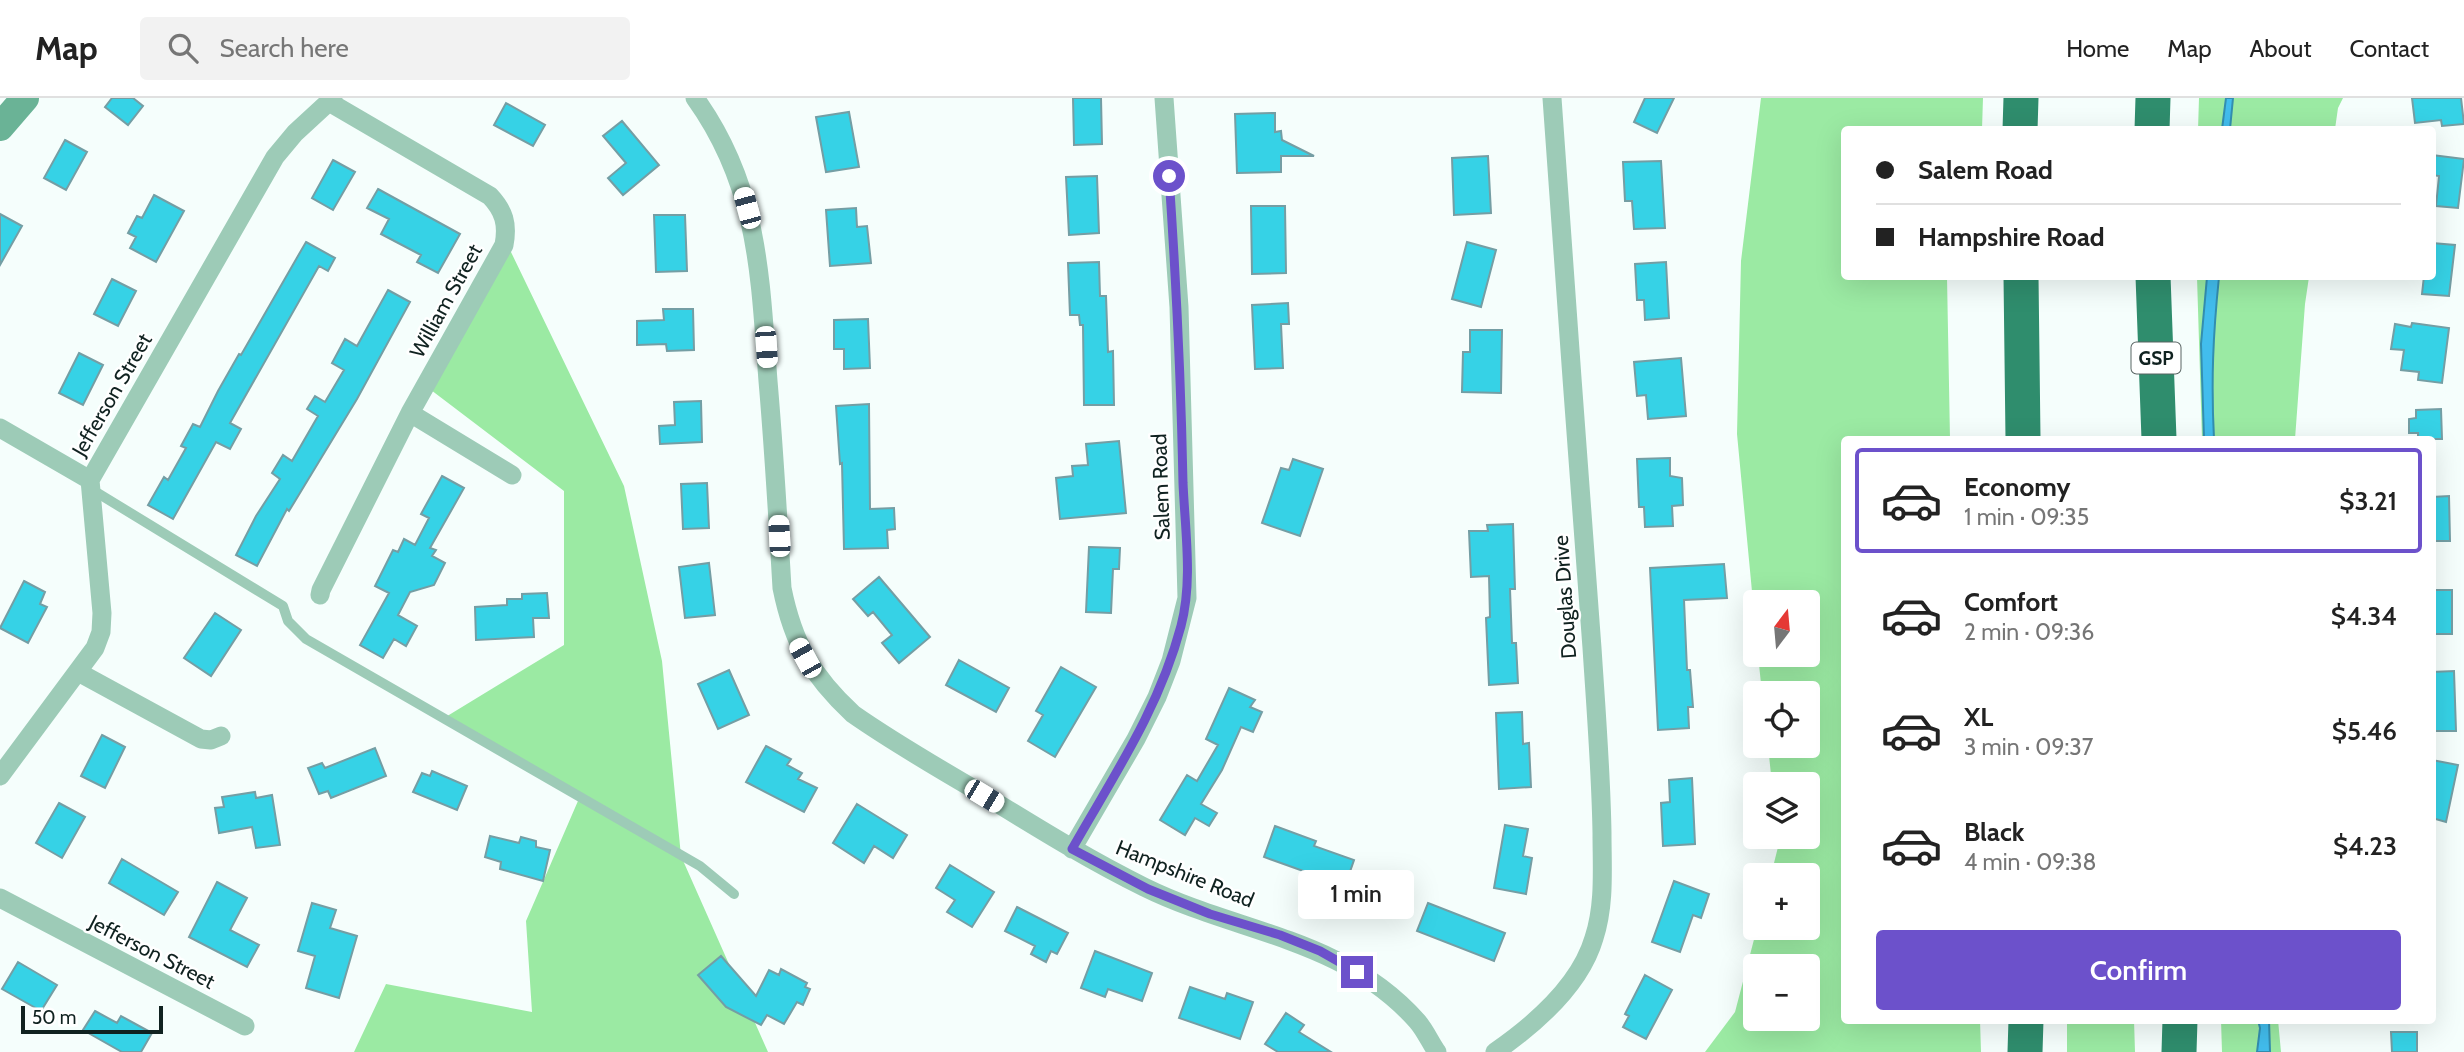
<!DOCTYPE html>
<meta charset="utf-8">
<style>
:root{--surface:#fff;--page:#f2f2f2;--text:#222;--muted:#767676;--line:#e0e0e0;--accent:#6c51cb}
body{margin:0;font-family:Cabin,sans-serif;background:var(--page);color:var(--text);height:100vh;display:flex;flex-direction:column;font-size:26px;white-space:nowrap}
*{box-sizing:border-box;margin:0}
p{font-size:23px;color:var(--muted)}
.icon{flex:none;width:38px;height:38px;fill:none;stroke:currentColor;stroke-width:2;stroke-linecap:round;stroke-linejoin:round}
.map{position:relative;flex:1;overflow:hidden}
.sheet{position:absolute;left:1841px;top:338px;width:595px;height:588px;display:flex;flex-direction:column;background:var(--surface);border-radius:7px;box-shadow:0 7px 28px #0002}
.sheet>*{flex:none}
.hud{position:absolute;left:1841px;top:28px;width:595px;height:154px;border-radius:7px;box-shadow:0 7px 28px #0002;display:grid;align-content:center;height:154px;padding:0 35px;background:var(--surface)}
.needle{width:46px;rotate:16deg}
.fabs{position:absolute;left:1743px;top:492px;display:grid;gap:14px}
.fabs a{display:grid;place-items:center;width:77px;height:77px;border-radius:7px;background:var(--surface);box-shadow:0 7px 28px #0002;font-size:35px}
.scale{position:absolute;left:21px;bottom:18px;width:142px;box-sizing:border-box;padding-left:7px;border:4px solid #102220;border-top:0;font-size:19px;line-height:24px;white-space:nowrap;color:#102220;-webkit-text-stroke:5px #fff;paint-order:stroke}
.end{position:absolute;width:32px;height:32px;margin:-16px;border:9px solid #6c51cb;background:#fff;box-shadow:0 0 0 4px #fff}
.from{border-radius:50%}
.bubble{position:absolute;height:49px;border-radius:7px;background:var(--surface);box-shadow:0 7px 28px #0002;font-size:23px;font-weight:600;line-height:49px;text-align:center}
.car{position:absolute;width:21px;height:42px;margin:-21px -10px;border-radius:9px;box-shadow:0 0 5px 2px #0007;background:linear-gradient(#fff 24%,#345 0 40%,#fff 0 76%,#345 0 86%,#fff 0)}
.hud b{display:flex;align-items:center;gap:24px;height:66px;font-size:26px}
.hud b+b{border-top:2px solid var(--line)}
.hud i{width:18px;height:18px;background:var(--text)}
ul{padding:12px 0 0;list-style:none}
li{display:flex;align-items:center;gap:21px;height:105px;margin:0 14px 10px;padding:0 21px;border:4px solid transparent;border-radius:7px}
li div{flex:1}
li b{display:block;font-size:26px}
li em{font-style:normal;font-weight:600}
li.active{border-color:var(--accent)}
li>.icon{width:63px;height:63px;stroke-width:1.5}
.action{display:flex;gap:14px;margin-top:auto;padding:14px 35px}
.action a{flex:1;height:80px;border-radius:7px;background:var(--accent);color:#fff;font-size:28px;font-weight:600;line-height:80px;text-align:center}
header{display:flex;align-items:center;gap:42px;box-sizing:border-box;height:98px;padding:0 35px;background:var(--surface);border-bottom:2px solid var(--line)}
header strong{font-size:33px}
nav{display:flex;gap:38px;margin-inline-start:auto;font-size:24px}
.search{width:490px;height:63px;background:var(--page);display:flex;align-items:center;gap:18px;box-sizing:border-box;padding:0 24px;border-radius:7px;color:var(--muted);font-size:26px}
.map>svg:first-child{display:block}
</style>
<header>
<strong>Map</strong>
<div class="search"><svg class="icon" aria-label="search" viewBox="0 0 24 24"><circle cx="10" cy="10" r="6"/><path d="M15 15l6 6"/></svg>Search here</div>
<nav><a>Home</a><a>Map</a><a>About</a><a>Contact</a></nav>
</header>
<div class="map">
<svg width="2464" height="954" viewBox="0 0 2464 954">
<rect width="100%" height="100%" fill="#f5fefc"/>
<!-- green -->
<path fill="#9beaa3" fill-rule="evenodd" d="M1761,0h222l-1,31 -138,1v146l103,1 3,162h-106v581h136l1,32h-276l30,-40 22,-84h51v-53h-37l7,-28 -1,-10 31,-1v-52h-36l-4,-38h40v-53h-46l-4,-38 50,-1v-52h-53v21l-18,-189 4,-173zM1808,868v52h-53v-52z
M2199,0h144l-5,10 -3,21 -137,1z
M510,152l114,236 38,175 19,195 87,196h-414l32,-68 146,28 -6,-91 55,-127 -137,-76 120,-73v-154l-133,-101z
M2197,179h112l-4,27 -10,135h-93z
M2067,922h67l1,32h-68z
M2221,922h57l3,32h-59z"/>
<!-- water -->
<path fill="#42bded" stroke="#338eb0" stroke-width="2" d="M2226,0h7l-3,31h-8z
M2207,179h12c-6,58 -8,104 -5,162h-10l-3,-95z
M2258,922h11l1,32h-13l3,-24z"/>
<!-- building -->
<path fill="#36d2e6" stroke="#749ea4" stroke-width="2" d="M112,0h21l10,8 -15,19 -23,-18z
M1073,0h28l1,46 -28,1z
M1645,0h29l-17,35 -23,-11z
M2412,0h49l3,26 -22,2 -1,-6 -26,3z
M506,5l39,22 -12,21 -39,-21z
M849,14l10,55 -33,5 -10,-55z
M1275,15v19l6,-1 1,9 32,16h-33v16l-44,1 -2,-59z
M622,23l37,44 -36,30 -15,-17 18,-15 -23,-27z
M65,42l22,12 -21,38 -22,-12z
M2432,57l32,4 -6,49 -22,-2 3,-30 -7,-1z
M1488,58l3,57 -37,2 -2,-57z
M333,62l22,12 -22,38 -21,-12z
M1661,63l4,67 -31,1 -2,-28h-7l-2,-39z
M1097,78l2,57 -30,2 -3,-58z
M378,91l82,45 -22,39 -21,-11 4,-7 -40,-21 8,-15 -22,-11z
M154,97l30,16 -28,51 -26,-14 6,-11 -8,-4 9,-17 5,2z
M1251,108h34l1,67 -34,1z
M856,110l1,19 10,-1 4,37 -41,3 -4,-56z
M0,116l22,12 -22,39z
M654,117h31l2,56 -31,1z
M306,144l29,16 -7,13 -9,-5 -89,157 11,6 -11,20 -14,-7 -43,77 -25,-14 16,-28 4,3 18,-32 -5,-2 12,-22 7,3 18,-36 21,-37 2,1z
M1467,144l29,8 -15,57 -29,-8z
M2432,145l23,2 -6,51 -27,-2 2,-18h8z
M1099,164l1,34h6l2,56 5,-1 1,54h-30l-1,-80h-3l-1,-10h-9l-2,-52z
M1666,164l3,56 -24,2 -1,-20h-7l-2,-36z
M112,181l24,12 -18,35 -24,-12z
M388,192l22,12 -53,97 -68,112 -2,-2 -30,57 -21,-11 20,-39 24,-37 -8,-6 11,-18 9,6 26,-45 -11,-7 8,-13 10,6 19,-32 -12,-7 13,-24 12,7z
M1288,205l1,21h-8l2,44 -28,1 -3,-64z
M663,211h30l1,41 -27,1 -1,-7 -29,1v-24l27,-1z
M868,221l2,49 -26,1v-20h-10v-29z
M2412,225l37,5 -7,55 -24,-3 1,-8 -18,-2 3,-20 -13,-1 4,-25 16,3z
M1470,232h32l-1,63 -39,-1 1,-40h7z
M79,255l24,12 -20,40 -24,-12z
M1681,260l5,58 -38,3 -2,-24 -9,1 -3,-34z
M701,303l1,41 -42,2 -1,-18 16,-1 -1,-23z
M869,306l1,105 24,-1 1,21 -8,1 1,18 -44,1 -2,-86 -2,1 -4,-58z
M2441,311l1,30h-24v-6h-9v-14l7,-1v-8z
M1119,343l7,72 -66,6 -4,-41 17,-2 -1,-10 16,-1 -2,-21z
M1670,360v18l12,2 1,27 -11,1 1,20 -28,1 -1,-20h-5l-2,-48z
M1293,361l30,10 -23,67 -38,-13 19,-55 8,2z
M442,378l22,12 -34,60 6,2 -4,6 13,7 -11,22 -24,7 -12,23 19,11 -11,20 -12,-7 -11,19 -23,-13 29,-52 -14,-7 18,-36 5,2 6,-13 11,6 14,-27 -8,-4z
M707,385l2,45 -26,1 -2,-45z
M2449,398l1,45h-18v-44z
M1513,426l2,65h-5l2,54h4l2,40 -29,2 -3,-67 4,-1 -1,-41 -18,1 -2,-46h19l-1,-6z
M1089,449l31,1 -1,21h-6l-2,44 -25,-1z
M709,465l6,52 -30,3 -6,-51z
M1724,466l3,34 -43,2 3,70h3l3,37h-5l1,21 -31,2 -8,-162z
M879,479l51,60 -31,26 -17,-20 10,-8 -19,-23 -5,4 -15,-17z
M24,483l21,11 -5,12 7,3 -19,36 -28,-15z
M2432,492h20v44h-20z
M547,495l2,25h-16l1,19 -58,3 -1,-33 32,-2v-6h15v-5z
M215,515l26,17 -30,46 -27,-18z
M959,562l50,28 -13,24 -50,-27z
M1061,569l35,20 -41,70 -27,-16 15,-26 -7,-4z
M729,572l20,45 -31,14 -20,-45z
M2454,573l2,60h-24v-59z
M1229,590l26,12 -5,7 12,5 -9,20 -12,-5 -19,43 -21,34 16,9 -8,13 -14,-8 -10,17 -25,-15 27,-45 10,6 21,-36 -12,-6z
M1522,614l1,32 6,-1 2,44 -32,2 -3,-76z
M102,637l23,12 -20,41 -24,-12z
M766,648l25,13 -4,6 15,8 -4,6 19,9 -13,24 -58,-30z
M375,650l11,28 -55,22 -3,-7 -9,3 -11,-26 14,-5 3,5z
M2432,662l26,5 -12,57 -14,-4z
M432,673l35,15 -10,24 -44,-18 9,-19 8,3z
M1692,680l3,66 -32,2 -2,-43 9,-1 -1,-22z
M255,694l1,6 16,-3 8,50 -24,3 -4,-21 -33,6 -4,-25 9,-1 -2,-10z
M59,705l26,14 -23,41 -26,-15z
M857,706l50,31 -14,23 -19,-12 -10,17 -31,-20z
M1505,727l23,4 -5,27 9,2 -6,36 -32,-6z
M1275,728l41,15 -2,5 40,14 -9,26 -81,-29z
M490,738l29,7 2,-6 15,4v6l14,3 -7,31 -43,-12 1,-7 -16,-5z
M122,761l56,33 -14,23 -55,-32z
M950,767l44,27 -22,35 -25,-15 8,-12 -19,-12z
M1674,783l35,13 -8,24 -8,-3 -13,37 -28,-10z
M217,784l30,16 -17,32 29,15 -12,22 -58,-30z
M312,805l24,7 -6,18 27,8 -18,62 -33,-10 9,-32 -17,-5z
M1428,805l77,30 -11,28 -77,-30z
M1017,809l51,26 -11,21 -6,-3 -5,11 -15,-8 4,-8 -30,-15z
M1095,853l57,22 -10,28 -34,-12 -3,8 -24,-9z
M721,858l35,40 13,-26 10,5 2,-6 26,14 -2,4 5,2 -7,16 -6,-3 -13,22 -17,-9 -6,10 -35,-18 -28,-32z
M18,864l39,23 -16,26 -39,-22z
M1645,877l27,15 -26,49 -23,-12 6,-11 -4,-2z
M1190,889l35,12 2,-6 26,9 -13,37 -61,-21z
M95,913l22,12 4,-7 31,17 -11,19h-19l-39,-22z
M1286,915l18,12 -5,7 32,20h-53l-13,-8z
M2391,934h26v20h-25z"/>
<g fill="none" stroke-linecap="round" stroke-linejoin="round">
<!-- service -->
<path stroke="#9dcbb7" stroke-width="10" d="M91,391l192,117 5,15 18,18 394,227 34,28"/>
<!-- minor -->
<path stroke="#9dcbb7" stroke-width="19" d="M695,0c64,89 65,178 73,283 6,69 10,138 14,207 11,55 30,88 71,126 40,28 83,53 126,78 54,33 108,67 165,95 93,46 200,51 273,134 8,9 13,21 20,31
M410,315l102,62
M0,330l90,52
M320,497l1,-5 89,-177 94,-168c4,-21 0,-34 -14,-49l-161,-94
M78,574l123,67 10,1 10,-4
M0,678l95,-128 6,-16 1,-19 -12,-133 185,-323 20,-24 38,-35
M1072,751l64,-110 21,-42 14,-36 16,-63 -8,-291 -15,-209
M0,800l245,128
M1495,954c39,-27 85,-66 99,-114 11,-34 8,-69 8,-105 -1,-62 -6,-123 -10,-185 -14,-183 -27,-367 -40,-550"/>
<!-- secondary -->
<path stroke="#6ab396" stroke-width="28" d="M0,29l25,-29"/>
<!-- motorway -->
<path stroke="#2f8d6d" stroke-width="35" d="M2020,32l1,-32
M2152,32l1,-32
M2021,178l2,163
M2153,178l6,163
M2025,954l1,-32
M2179,954l1,-32"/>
</g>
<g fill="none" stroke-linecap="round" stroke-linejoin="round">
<!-- route -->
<path stroke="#6c51cb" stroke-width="9" d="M1169,78c7,103 12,205 14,307 2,47 10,98 -2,143 -22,83 -67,149 -109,223l76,40 62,25 70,21 40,16 37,21"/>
</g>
<g text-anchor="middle" stroke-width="5" stroke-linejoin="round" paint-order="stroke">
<!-- shield labels -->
<rect fill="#fff" stroke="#586463" stroke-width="2" x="2131.5" y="244.5" width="49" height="31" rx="5"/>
<g font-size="19" font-weight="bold" fill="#102220">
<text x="2156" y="267">GSP</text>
</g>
<!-- street labels -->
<g font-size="21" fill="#102220" stroke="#fff">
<text transform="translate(446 203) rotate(-61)" y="7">William Street</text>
<text transform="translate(112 297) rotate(-60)" y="7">Jefferson Street</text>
<text transform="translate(1161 389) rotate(-92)" y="7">Salem Road</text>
<text transform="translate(1565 499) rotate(-94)" y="7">Douglas Drive</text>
<text transform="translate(1185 776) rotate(22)" y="7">Hampshire Road</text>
<text transform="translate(152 854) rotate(27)" y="7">Jefferson Street</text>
</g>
</g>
</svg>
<div class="fabs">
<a><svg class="needle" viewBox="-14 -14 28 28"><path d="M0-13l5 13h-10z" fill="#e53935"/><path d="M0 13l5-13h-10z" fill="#767676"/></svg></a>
<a><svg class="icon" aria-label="locate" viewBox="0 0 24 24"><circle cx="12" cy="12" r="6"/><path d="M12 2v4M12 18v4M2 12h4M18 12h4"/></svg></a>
<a><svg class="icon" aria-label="layers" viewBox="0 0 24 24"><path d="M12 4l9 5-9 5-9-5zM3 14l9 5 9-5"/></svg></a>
<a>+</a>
<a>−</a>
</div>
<div class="scale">50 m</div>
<i class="end from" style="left:1169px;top:78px"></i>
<i class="end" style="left:1357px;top:874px"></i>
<div class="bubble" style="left:1298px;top:772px;width:116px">1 min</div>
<i class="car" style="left:747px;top:110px;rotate:345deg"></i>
<i class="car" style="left:766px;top:249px;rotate:176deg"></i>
<i class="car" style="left:779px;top:438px;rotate:357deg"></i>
<i class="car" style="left:805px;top:560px;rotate:331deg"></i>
<i class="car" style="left:984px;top:698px;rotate:121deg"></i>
<div class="hud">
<b><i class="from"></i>Salem Road</b>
<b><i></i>Hampshire Road</b>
</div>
<section class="sheet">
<ul>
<li class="active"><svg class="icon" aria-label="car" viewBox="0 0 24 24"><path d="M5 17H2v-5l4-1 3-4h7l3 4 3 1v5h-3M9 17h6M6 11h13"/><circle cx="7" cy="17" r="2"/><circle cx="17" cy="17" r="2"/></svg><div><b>Economy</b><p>1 min · 09:35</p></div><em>$3.21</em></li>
<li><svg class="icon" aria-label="car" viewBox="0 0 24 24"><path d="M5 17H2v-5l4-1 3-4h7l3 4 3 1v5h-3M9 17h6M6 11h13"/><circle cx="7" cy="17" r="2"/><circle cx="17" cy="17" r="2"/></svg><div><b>Comfort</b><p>2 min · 09:36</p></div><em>$4.34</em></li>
<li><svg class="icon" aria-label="car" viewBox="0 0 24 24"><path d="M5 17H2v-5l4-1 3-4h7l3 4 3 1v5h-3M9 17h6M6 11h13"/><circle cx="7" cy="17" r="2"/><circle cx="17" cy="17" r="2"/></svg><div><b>XL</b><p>3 min · 09:37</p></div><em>$5.46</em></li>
<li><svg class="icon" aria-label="car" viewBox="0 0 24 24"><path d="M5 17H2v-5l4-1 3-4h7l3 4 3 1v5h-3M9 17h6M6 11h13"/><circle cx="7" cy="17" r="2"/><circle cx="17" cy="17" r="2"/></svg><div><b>Black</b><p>4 min · 09:38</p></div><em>$4.23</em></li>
</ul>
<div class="action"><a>Confirm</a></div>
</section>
</div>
